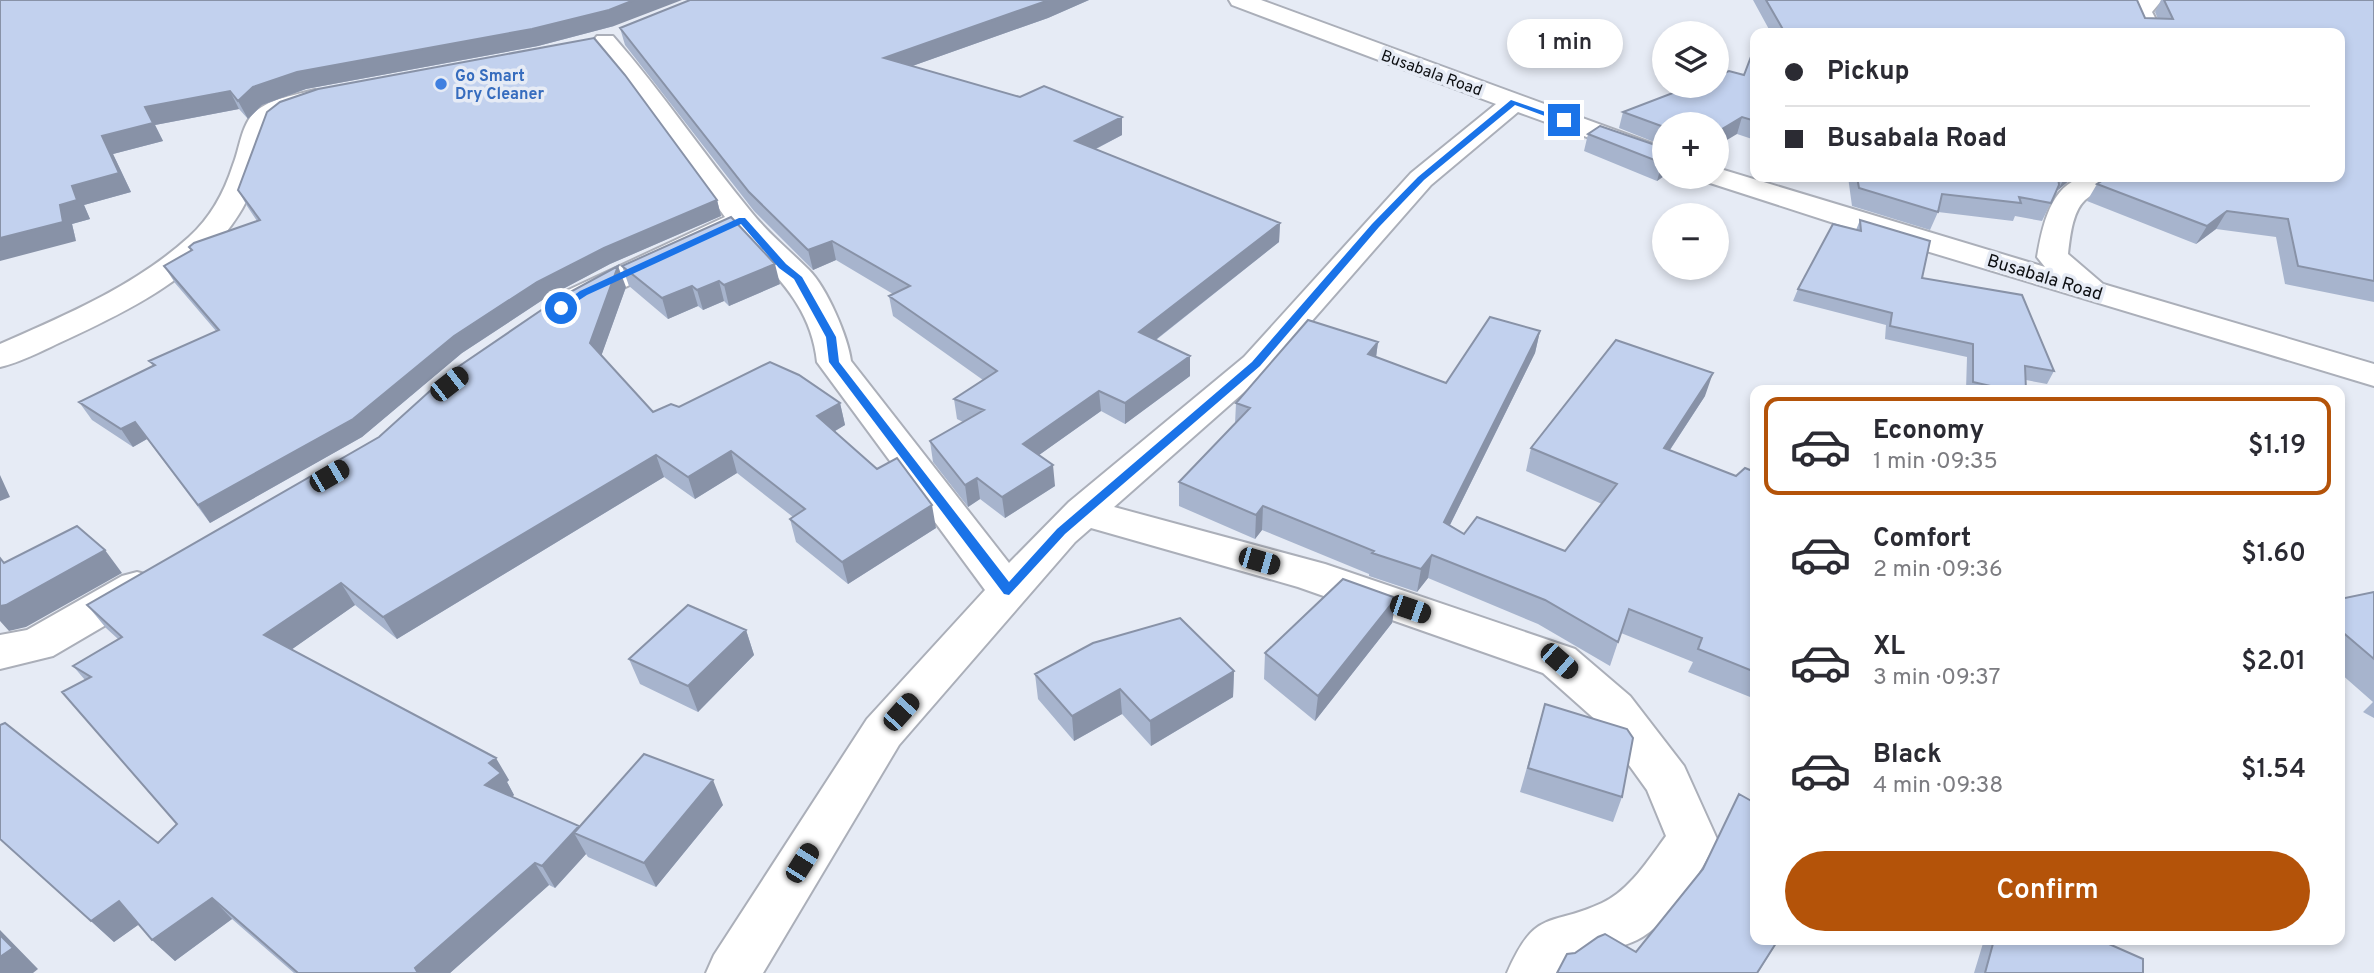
<!DOCTYPE html>
<meta charset="utf-8">
<style>
:root{--surface:#fff;--page:#f2f2f3;--text:#2b2b33;--muted:#7c7c81;--line:#e1e1e2;--accent:#b45309}
body{margin:0;font-family:Overpass,sans-serif;background:var(--page);color:var(--text);height:100vh;display:flex;flex-direction:column;font-size:26px;white-space:nowrap}
*{box-sizing:border-box;margin:0}
p{font-size:23px;color:var(--muted)}
.icon{flex:none;width:38px;height:38px;fill:none;stroke:currentColor;stroke-width:2;stroke-linecap:round;stroke-linejoin:round}
.map{position:relative;flex:1;overflow:hidden}
.side{position:absolute;left:1750px;top:385px;width:595px;height:560px;display:flex;flex-direction:column;background:var(--surface);border-radius:14px;box-shadow:0 4px 10px #0003}
.side>*{flex:none}
.guide{position:absolute;left:1750px;top:28px;width:595px;height:154px;border-radius:14px;box-shadow:0 4px 10px #0003;display:grid;align-content:center;height:154px;padding:0 35px;background:var(--surface)}
.tools{position:absolute;left:1652px;top:21px;display:grid;gap:14px}
.tools a{display:grid;place-items:center;width:77px;height:77px;border-radius:50%;background:var(--surface);box-shadow:0 4px 10px #0003;font-size:35px}
.end{position:absolute;width:32px;height:32px;margin:-16px;border:9px solid #1a73e8;background:#fff;box-shadow:0 0 0 4px #fff}
.from{border-radius:50%}
.bubble{position:absolute;height:49px;border-radius:24px;background:var(--surface);box-shadow:0 4px 10px #0003;font-size:23px;font-weight:600;line-height:49px;text-align:center}
.car{position:absolute;width:21px;height:42px;margin:-21px -10px;border-radius:9px;box-shadow:0 0 5px 2px #0007;background:linear-gradient(#222 24%,#8ab4d8 0 40%,#222 0 76%,#8ab4d8 0 86%,#222 0)}
.guide b{display:flex;align-items:center;gap:24px;height:66px;font-size:26px}
.guide b+b{border-top:2px solid var(--line)}
.guide i{width:18px;height:18px;background:var(--text)}
ul{padding:12px 0 0;list-style:none}
li{display:flex;align-items:center;gap:21px;height:98px;margin:0 14px 10px;padding:0 21px;border:4px solid transparent;border-radius:14px}
li div{flex:1}
li b{display:block;font-size:26px}
li em{font-style:normal;font-weight:600}
li.selected{border-color:var(--accent)}
li>.icon{width:63px;height:63px;stroke-width:1.5}
.button{display:flex;gap:14px;margin-top:auto;padding:14px 35px}
.button a{flex:1;height:80px;border-radius:42px;background:var(--accent);color:#fff;font-size:28px;font-weight:600;line-height:80px;text-align:center}
.map>svg:first-child{display:block}
</style>
<div class="map">
<svg width="2374" height="973" viewBox="0 0 2374 973">
<rect width="100%" height="100%" fill="#e6ebf5"/>
<g fill="none" stroke-linecap="round" stroke-linejoin="round">
<!-- minor casing -->
<g stroke="#abafb9" stroke-width="4">
<path id="minor" d="M1229,0h32l403,148v17l-146,-53 -87,73 -163,186 -154,136 211,57 250,85 55,47 54,70 33,73c-15,33 -47,84 -80,101 -24,12 -57,10 -72,33h-58c29,-66 41,-45 95,-70 27,-12 47,-44 64,-67l-19,-46 -49,-68 -55,-49 -245,-86 -207,-59 -16,14 -176,203 -136,228h-57l8,-18 153,-236 118,-129 -168,-228c-6,-58 -43,-87 -79,-129l-152,73 -11,3 -11,-3 -5,-7 5,-7 161,-75 -93,-129 -39,-47 4,-5h16c50,57 91,119 139,177 17,21 38,38 57,57 18,18 39,67 42,91l158,202 60,-61 175,-145 167,-184 85,-69 -264,-99z
M2138,0h24l-10,12 11,21h-24l-10,-22z
M315,90l9,3 4,5c-9,12 -41,14 -56,27 -12,30 -15,61 -33,89 -39,63 -115,99 -180,129 -19,9 -38,19 -59,24v-23c66,-29 135,-58 189,-107 22,-20 35,-44 44,-72 7,-17 8,-40 22,-53 16,-14 41,-17 60,-22z
M1717,168l328,99 -8,-10c5,-29 13,-72 47,-80 10,-2 23,0 33,0 -7,12 -22,14 -32,23 -13,12 -15,38 -17,54l35,30 271,80v22l-534,-161 -133,-43 -4,-5h14z
M137,572l15,4 6,11 -6,11 -99,58 -53,13v-34l27,-5 95,-54z"/>
</g>
<!-- minor -->
<use href="#minor" fill="#fff" fill-rule="evenodd"/>
</g>
<!-- wall -->
<path fill="#a7b4cd" d="M0,0l614,26 -76,20 -232,43 -44,16 -14,14 -9,-10 -84,16 8,16 -50,13 18,38 -47,13 6,14 -18,5 4,17z
M690,0h399l-41,18 -136,48 108,31 102,20v18l-26,14 184,74 -1,19 -123,98 34,36 -65,48 -24,-13 -62,44 16,31 -50,32 -25,-19 -12,8 -35,-45 -3,-21 33,-19 -6,-3 -3,-20 29,-19 -90,-64 -4,-20 4,-2 -57,-34 -23,10 -59,-59 -129,-166 -5,-17z
M1753,0h384l8,18 13,1 -3,-7 6,-12h213v302l-89,-18 -9,-47 -60,-8 -20,15 -109,-43 10,-17 243,-151h-569z
M1755,46v94l-18,-6 -73,-10v22l-45,-18 4,-16 121,-37z
M1588,134l76,14v28l-7,5 -73,-30z
M1848,177h230l-7,2 -13,11h-1l-15,31 -27,-5 -2,5 -75,-9 -8,18 -78,-24z
M238,190l479,10 4,16 -111,48 -66,35 -82,54 -100,84 -152,86 -63,-84 -14,8 -41,-27 -13,-18 74,-36 -4,-5 67,-30 -41,-48 -11,-17 27,-15 -2,-4 68,-26 -10,-15z
M1860,220l62,58 132,93 -7,13 -21,-4v10h-60l1,-33 -82,-18 1,-14 -93,-24 5,-12 58,-59z
M622,266l158,18 -51,22 -5,-5 -21,9 -5,-4 -30,13 -39,-33z
M626,287l-25,69 52,56 26,-5 161,-4 5,22 -10,6 101,97 -88,56 -52,-42 -6,-23 3,-2 -56,-44 -42,26 -31,-22 -267,162 -42,-34 -63,44 217,131 -2,2 7,13 -2,2 67,30 144,-22 -67,82 -68,-30 -2,-3 -31,34 -6,-3 -99,88h-156l-62,-54 -57,42 -23,-21 -13,-16 -25,18 -114,-103 158,4 19,-19 -92,-144 -12,-14 45,-27 -12,-11 -19,-23 292,-168z
M1540,331l-5,22 -85,172 14,9 101,17 37,-47 -76,-33 5,-23 174,-52 -35,54 66,26 19,-4v227l-67,-27 5,-10 -72,-29 -11,33 -72,-42 -110,-46 -11,14 -48,-16v-2l-107,-44 -7,9 -76,-33v-24l56,-58 1,-21 142,-61 -2,15 70,26z
M2374,592v126l-11,-6 10,-10 -33,-29v-74z
M1396,598l-4,25 -77,98 -51,-42 1,-26z
M746,630l8,25 -56,57 -58,-28 -11,-25z
M1234,671l-1,26 -82,49 -29,-32 -48,27 -36,-42 -3,-25z
M1545,704l77,93 -9,25 -93,-30z
M1755,940h31l-3,5 -5,-4 -20,32h-201l79,-21z
M1984,940h116l43,33h-169z"/>
<!-- shaded-wall -->
<path fill="#8892a7" d="M634,0h48l-68,26 -76,20 -232,43 -44,16 -14,14 -10,-18 15,-14 44,-15z
M1049,0h40l-41,18 -161,57 -3,-17z
M230,91l9,18 -84,16 8,16 -50,13 18,38 -47,13 6,14 -18,5 4,17 -76,20v-23l60,-33 42,-69 43,-29z
M1122,117v18l-46,24 -1,-18z
M1742,117l-5,17 -20,12v-14z
M1664,162v14l-7,5 5,-18z
M2065,177h13l-7,2 -13,11z
M717,200l4,16 -111,48 -66,35 -82,54 -100,84 -152,86 -12,-18 339,-223 67,-34z
M2227,211l-11,18 -20,15 11,-18z
M1280,223l-1,19 -139,110 -1,-20z
M832,241l4,19 -23,10 -5,-20z
M775,264l5,20 -51,22 -5,-21z
M618,266l8,21 -28,78 -8,-22z
M719,281l5,20 -21,9 -6,-20z
M692,286l6,20 -30,13 -6,-21z
M1540,331l-5,22 -95,192 4,-23z
M1378,342l-3,23 -7,-11z
M1190,356v20l-65,48v-21z
M1713,373l-8,23 -49,75 8,-23z
M1099,391l2,20 -76,54 -2,-21z
M840,403l5,22 -22,13 -6,-22z
M135,422l12,17 -14,8 -12,-18z
M731,451l6,22 -42,26 -7,-22z
M656,455l8,22 -267,162 -14,-22z
M1053,465l2,21 -50,32 -3,-21z
M0,475l10,22 -10,4z
M977,478l3,21 -12,8 -3,-22z
M932,505l4,23 -88,56 -6,-22z
M1263,506l-1,24 -7,9 1,-24z
M105,550l17,23 -96,54 -17,4 -9,-10v-15z
M1432,555l-4,23 -11,14 4,-23z
M341,583l14,22 -74,52 -17,-22z
M1396,598l-4,25 -77,98 3,-25z
M746,630l8,25 -56,57 -10,-26z
M1234,671l-1,26 -82,49 -1,-25z
M1120,689l2,25 -48,27 -2,-25z
M496,758l13,22 -2,2 7,13 -15,12 -14,-22 4,-22z
M713,780l10,25 -67,82 -12,-24z
M579,826l-5,7 12,21 -31,34 -13,-22z
M535,863l14,22 -99,88h-32l-3,-5z
M212,898l20,21 -57,42 -23,-21z
M119,901l22,22 -27,19 -23,-21z
M0,930l38,39 -5,4h-33z"/>
<!-- building -->
<path fill="#c2d1ee" stroke="#8892a7" stroke-width="2" d="M0,0h634l-25,10 -77,19 -235,43 -44,15 -15,14 -8,-10 -85,16 8,16 -51,13 17,37 -47,13 5,14 -17,5 3,17 -63,16z
M690,0h359l-165,58 136,39 24,-11 78,31 -47,24 205,82 -141,109 51,24 -65,47 -26,-12 -76,53 30,21 -51,32 -25,-19 -12,7 -35,-44 54,-31 -30,-11 43,-28 -108,-75 21,-10 -78,-45 -24,9 -59,-58 -129,-164z
M1766,0h371l8,18 28,1 -9,-19h210v281l-76,-15 -10,-47 -61,-8 -20,15 -110,-42 11,-7h232v-144h-555z
M594,38l31,37 92,125 -113,48 -67,34 -83,54 -101,83 -155,86 -63,-83 -14,7 -42,-27 76,-37 -6,-4 70,-31 -55,-64 28,-16 -3,-3 5,-4 66,-23 -22,-30 29,-78 13,-10 38,-13z
M1755,46v75l-13,-4 -25,15v-8h-53v3l-41,-15 68,-26h26v-10l12,-5 15,4z
M1600,126l64,22v14l-2,1 -74,-29z
M1857,177h201l1,8 -8,18 -32,-6 2,6 -79,-9 -4,18 -79,-24z
M731,217l44,47 -51,21 -5,-4 -22,9 -5,-4 -30,12 -40,-32z
M1860,220l70,21 -8,37 100,17 32,76 -29,-5 1,24h-18l-35,-8v-38l-83,-18 2,-13 -94,-24 35,-65 28,7z
M618,266l-28,77 63,69 18,-8 8,3 91,-45 29,13 41,28 -23,13 60,53 20,-11 35,47 -90,57 -52,-43 15,-10 -74,-58 -43,26 -32,-22 -273,162 -42,-34 -77,52 232,123 -7,5 12,10 -16,12 94,41 -37,40 -7,-3 -120,105 3,5h-120l-86,-75 -60,42 -33,-39 -28,20 -91,-82v-114l5,-2 153,120 19,-19 -115,-132 29,-15 -18,-11 49,-29 -35,-32 292,-168 73,-66 107,-73z
M1490,317l50,14 -96,191 20,12 13,-17 88,34 52,-67 -86,-36 85,-108 97,33 -49,75 72,28 9,-8 10,4v200l-57,-23 4,-11 -73,-29 -11,33 -73,-42 -113,-45 -11,14 -49,-16 2,-2 -111,-45 -7,9 -77,-33 71,-74 -14,-5 72,-83 70,22 -10,12 78,29z
M77,526l28,24 -99,55 -6,1v-48l4,5z
M1343,579l53,19 -78,98 -53,-43z
M2374,592v67l-34,-29v-31z
M688,605l58,25 -58,56 -59,-27z
M1180,618l54,53 -84,50 -30,-32 -48,27 -37,-42 58,-31z
M1545,704l82,25 6,9 -11,59 -94,-29z
M644,754l69,26 -69,83 -70,-30z
M1739,794l16,9v137h23l-21,33h-200l10,-19 8,-1 23,-16 7,-3 31,18 67,-83z
M0,935l13,13 -13,9z
M1994,940h106l43,19v14h-158z"/>
<!-- route -->
<path fill="#1a73e8" d="M1511,100l57,20 -7,2 -46,-17 -91,75 -45,47 -119,139 -195,168 -56,61 -5,-1 -175,-232 -3,-25 -32,-58 -15,-11 -38,-44 -154,71 -23,15 -8,-2 24,-17 159,-73h6l41,46 16,13 34,60 3,25 170,220 48,-53 195,-167 120,-138 46,-47z"/>
<!-- markers -->
<circle fill="#3f7fe0" stroke="#e6ebf5" stroke-width="2.5" cx="441" cy="84" r="7"/>
<g text-anchor="middle" stroke-width="7" stroke-linejoin="round" paint-order="stroke">
<!-- far-street labels -->
<g font-size="16" fill="#0d0f12" stroke="#e6ebf5">
<text transform="translate(1432 72) rotate(20)" y="6">Busabala Road</text>
</g>
<!-- far-shop labels -->
<g font-size="16" font-weight="bold" fill="#366cbe" stroke="#e6ebf5" text-anchor="start">
<text x="455" y="81">Go Smart<tspan x="455" dy="18">Dry Cleaner</tspan></text>
</g>
<!-- street labels -->
<g font-size="18" fill="#0d0f12" stroke="#e6ebf5">
<text transform="translate(2045 277) rotate(17)" y="6">Busabala Road</text>
</g>
</g>
</svg>
<div class="tools">
<a><svg class="icon" aria-label="layers" viewBox="0 0 24 24"><path d="M12 4l9 5-9 5-9-5zM3 14l9 5 9-5"/></svg></a>
<a>+</a>
<a>−</a>
</div>
<i class="end from" style="left:561px;top:308px"></i>
<i class="end" style="left:1564px;top:120px"></i>
<div class="bubble" style="left:1507px;top:19px;width:116px">1 min</div>
<i class="car" style="left:449px;top:384px;rotate:52deg"></i>
<i class="car" style="left:329px;top:476px;rotate:60deg"></i>
<i class="car" style="left:1259px;top:561px;rotate:106deg"></i>
<i class="car" style="left:1410px;top:609px;rotate:109deg"></i>
<i class="car" style="left:1559px;top:661px;rotate:131deg"></i>
<i class="car" style="left:901px;top:712px;rotate:42deg"></i>
<i class="car" style="left:802px;top:863px;rotate:32deg"></i>
<div class="guide">
<b><i class="from"></i>Pickup</b>
<b><i></i>Busabala Road</b>
</div>
<section class="side">
<ul>
<li class="selected"><svg class="icon" aria-label="car" viewBox="0 0 24 24"><path d="M5 17H2v-5l4-1 3-4h7l3 4 3 1v5h-3M9 17h6M6 11h13"/><circle cx="7" cy="17" r="2"/><circle cx="17" cy="17" r="2"/></svg><div><b>Economy</b><p>1 min · 09:35</p></div><em>$1.19</em></li>
<li><svg class="icon" aria-label="car" viewBox="0 0 24 24"><path d="M5 17H2v-5l4-1 3-4h7l3 4 3 1v5h-3M9 17h6M6 11h13"/><circle cx="7" cy="17" r="2"/><circle cx="17" cy="17" r="2"/></svg><div><b>Comfort</b><p>2 min · 09:36</p></div><em>$1.60</em></li>
<li><svg class="icon" aria-label="car" viewBox="0 0 24 24"><path d="M5 17H2v-5l4-1 3-4h7l3 4 3 1v5h-3M9 17h6M6 11h13"/><circle cx="7" cy="17" r="2"/><circle cx="17" cy="17" r="2"/></svg><div><b>XL</b><p>3 min · 09:37</p></div><em>$2.01</em></li>
<li><svg class="icon" aria-label="car" viewBox="0 0 24 24"><path d="M5 17H2v-5l4-1 3-4h7l3 4 3 1v5h-3M9 17h6M6 11h13"/><circle cx="7" cy="17" r="2"/><circle cx="17" cy="17" r="2"/></svg><div><b>Black</b><p>4 min · 09:38</p></div><em>$1.54</em></li>
</ul>
<div class="button"><a>Confirm</a></div>
</section>
</div>
